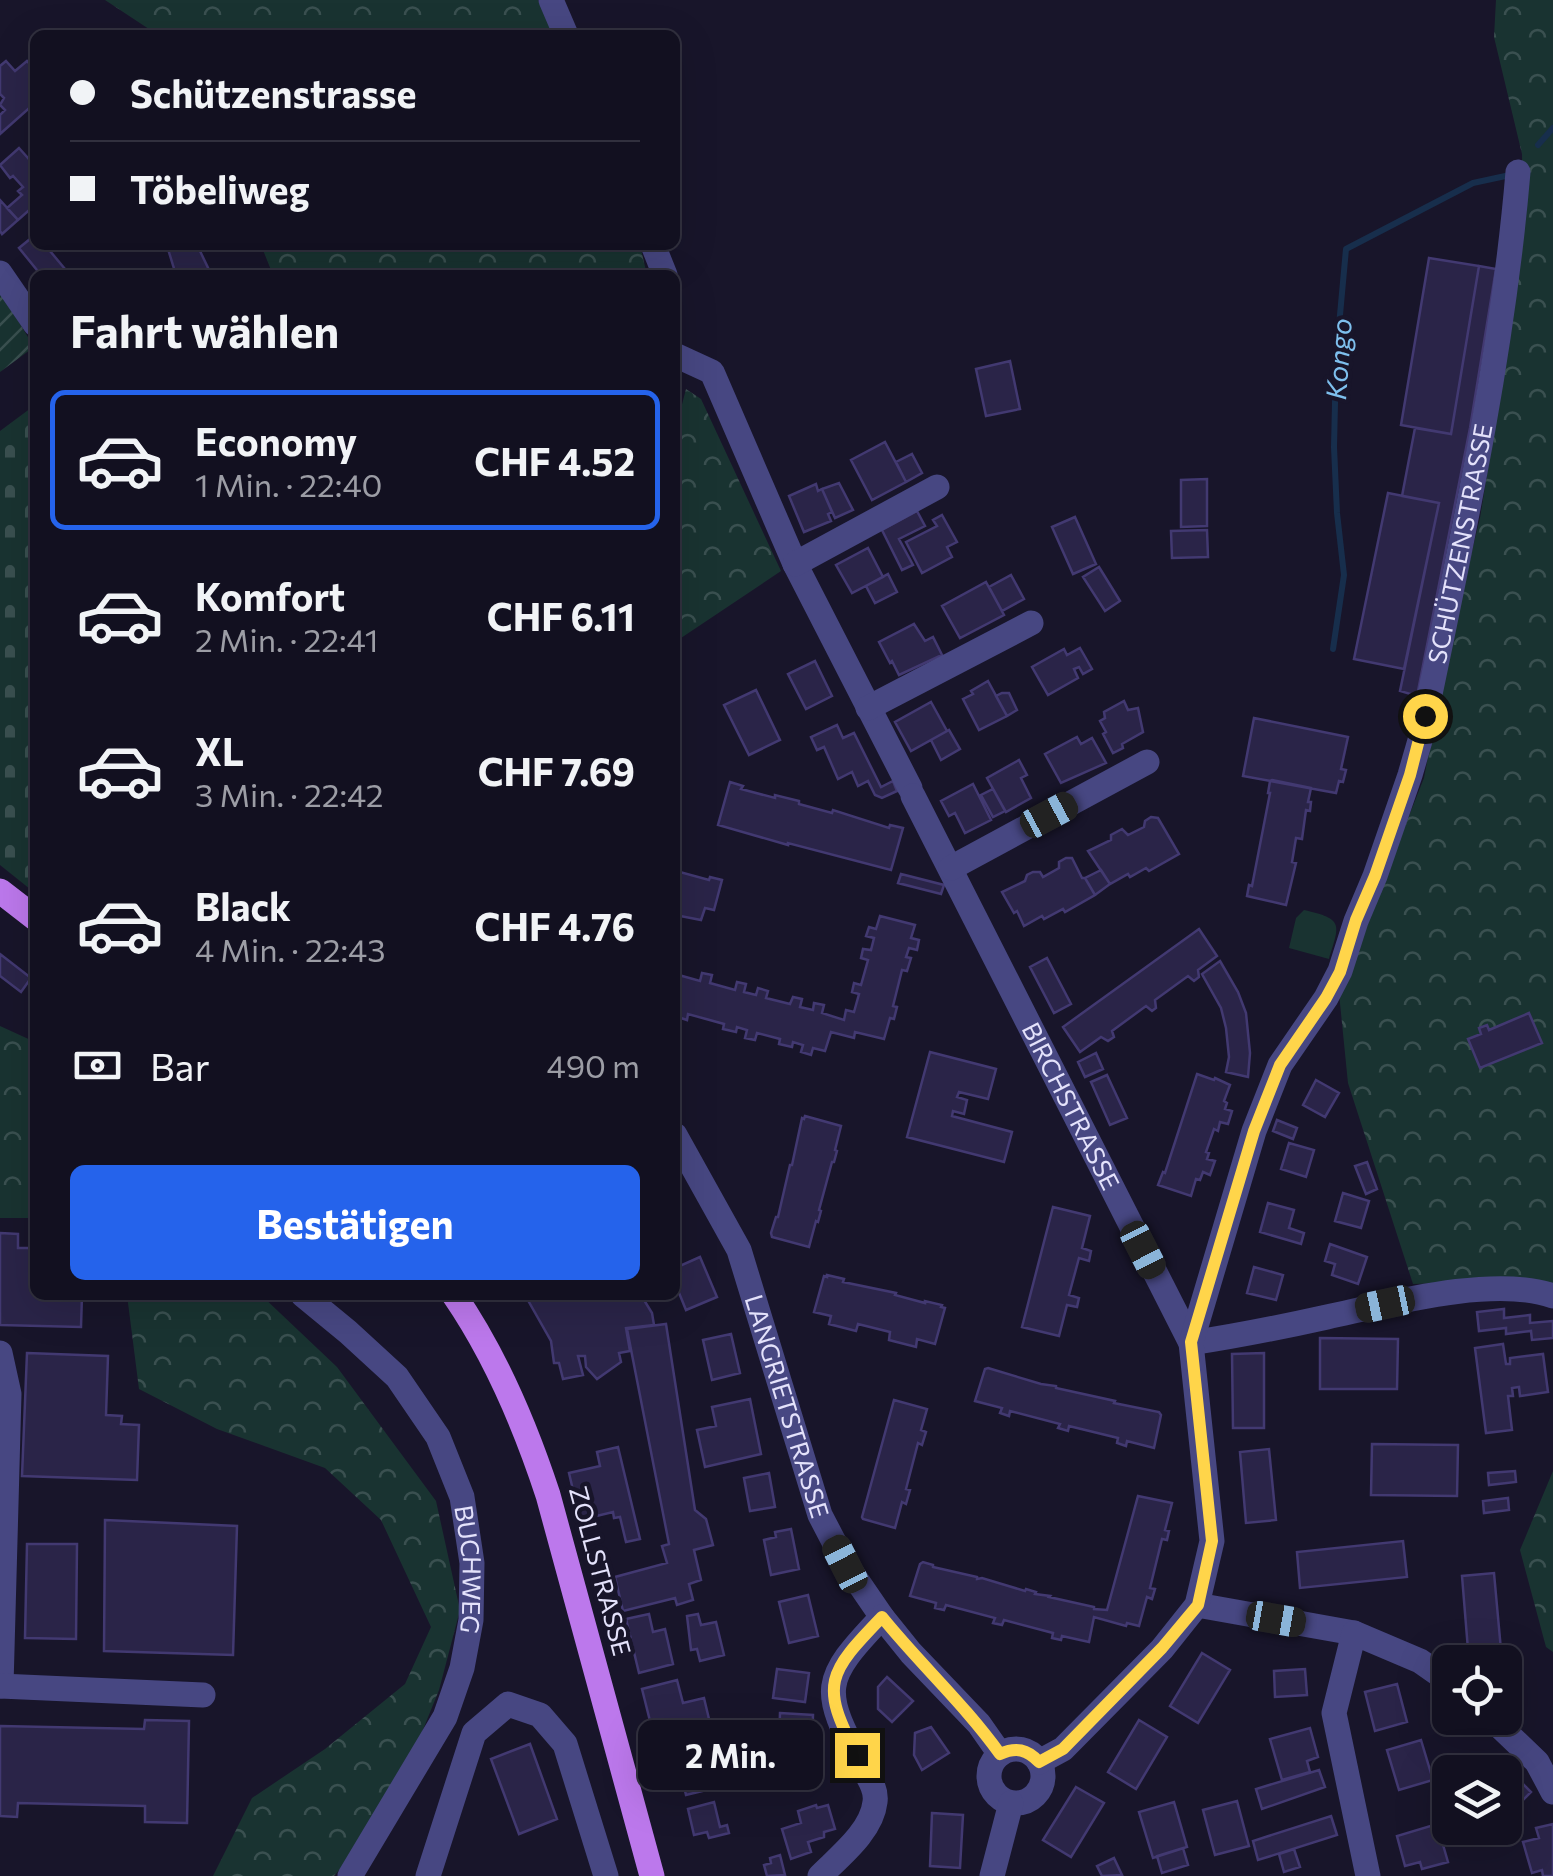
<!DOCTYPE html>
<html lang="de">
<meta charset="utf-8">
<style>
:root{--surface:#121020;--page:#1b1929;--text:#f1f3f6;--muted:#9c9da5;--line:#31303e;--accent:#2563eb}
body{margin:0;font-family:Commissioner,sans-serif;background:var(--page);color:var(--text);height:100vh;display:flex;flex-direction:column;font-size:38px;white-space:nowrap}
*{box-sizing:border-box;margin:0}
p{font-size:32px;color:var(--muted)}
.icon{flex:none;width:55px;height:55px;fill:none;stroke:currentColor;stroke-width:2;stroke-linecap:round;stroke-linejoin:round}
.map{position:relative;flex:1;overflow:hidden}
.drawer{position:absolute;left:30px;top:270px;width:650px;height:1030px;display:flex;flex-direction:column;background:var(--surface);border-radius:15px;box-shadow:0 10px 40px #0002,0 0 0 2px var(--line)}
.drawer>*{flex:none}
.top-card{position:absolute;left:30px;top:30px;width:650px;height:220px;border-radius:15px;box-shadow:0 10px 40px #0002,0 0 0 2px var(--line);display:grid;align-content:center;height:220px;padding:0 40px;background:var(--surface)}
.controls{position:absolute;left:1432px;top:1645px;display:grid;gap:20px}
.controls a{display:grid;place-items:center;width:90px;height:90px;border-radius:15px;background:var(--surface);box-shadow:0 10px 40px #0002,0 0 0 2px var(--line);font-size:50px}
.end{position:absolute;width:45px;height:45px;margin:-22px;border:12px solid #ffd54a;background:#111;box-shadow:0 0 0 5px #111}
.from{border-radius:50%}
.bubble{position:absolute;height:70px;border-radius:15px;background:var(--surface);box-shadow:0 10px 40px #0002,0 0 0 2px var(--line);font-size:32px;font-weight:700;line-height:70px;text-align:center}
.car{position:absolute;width:30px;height:60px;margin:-30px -15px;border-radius:12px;box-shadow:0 0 8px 2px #0007;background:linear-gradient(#222 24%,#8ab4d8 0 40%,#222 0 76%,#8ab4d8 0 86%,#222 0)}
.top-card b{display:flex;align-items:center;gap:35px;height:95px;font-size:38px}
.top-card b+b{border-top:2px solid var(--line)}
.top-card i{width:25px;height:25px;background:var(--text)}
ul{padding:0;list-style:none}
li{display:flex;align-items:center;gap:30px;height:140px;margin:0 20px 15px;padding:0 20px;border:5px solid transparent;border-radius:15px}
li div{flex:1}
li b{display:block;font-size:38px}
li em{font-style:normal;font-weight:700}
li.on{border-color:var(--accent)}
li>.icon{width:90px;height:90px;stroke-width:1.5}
h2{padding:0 40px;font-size:45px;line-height:120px}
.pay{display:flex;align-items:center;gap:25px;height:110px;padding:0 40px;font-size:38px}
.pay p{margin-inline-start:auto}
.button{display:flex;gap:20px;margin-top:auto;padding:20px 40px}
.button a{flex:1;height:115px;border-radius:15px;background:var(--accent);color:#fff;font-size:40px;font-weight:700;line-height:115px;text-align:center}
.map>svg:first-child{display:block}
</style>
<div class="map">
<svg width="1553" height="1876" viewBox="0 0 1553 1876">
<defs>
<pattern id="forest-crowns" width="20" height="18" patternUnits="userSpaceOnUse" patternTransform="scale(2.5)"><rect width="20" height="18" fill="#193331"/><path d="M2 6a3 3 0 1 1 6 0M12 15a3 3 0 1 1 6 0" fill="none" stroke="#3a5050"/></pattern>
<pattern id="cemetery-stones" width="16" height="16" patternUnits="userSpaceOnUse" patternTransform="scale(2.5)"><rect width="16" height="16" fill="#193331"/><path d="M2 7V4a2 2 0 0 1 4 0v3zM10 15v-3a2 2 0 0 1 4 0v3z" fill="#3a5050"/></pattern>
<pattern id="garden-furrows" width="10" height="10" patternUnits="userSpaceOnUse" patternTransform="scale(2.5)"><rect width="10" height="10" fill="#193331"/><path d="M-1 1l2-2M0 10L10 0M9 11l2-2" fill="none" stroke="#3a5050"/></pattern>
</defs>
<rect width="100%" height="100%" fill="#18152a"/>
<!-- forest -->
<path fill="url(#forest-crowns)" d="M105,0h433l15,35h-395z
M1496,0h57v1290l-34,-10 -106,4 -65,-201 -9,-90 85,-215 26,-136 30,-124 28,-173 15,-143 -1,-48 -28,-117z
M261,245h379l7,30h-374z
M686,389l15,10 80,172 -106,71v-210z
M0,1026l35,16v176h-35z
M127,1295h134l76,72 99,134 24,109 -21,80 -40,99 -28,44 -37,43h-121l39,-78 73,-49 80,-65 26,-57 -50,-107 -56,-52 -108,-39 -78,-40z
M1553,1471v181l-7,-5 -26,-97z"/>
<!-- cemetery -->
<path fill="url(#cemetery-stones)" d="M35,405v488l-35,-28v-434z"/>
<!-- park -->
<path fill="#193331" d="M1304,910c40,9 36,14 25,49l-40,-11 7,-30z"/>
<!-- garden -->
<path fill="url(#garden-furrows)" d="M0,291l34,56 -34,25z"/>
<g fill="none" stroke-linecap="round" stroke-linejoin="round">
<!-- stream -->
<path stroke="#172e4c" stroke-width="6" d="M1538,145l15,-17
M1333,649l11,-74 -7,-62 -3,-66 2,-88 10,-110 127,-66 37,-8"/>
</g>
<!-- building -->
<path fill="#2a2448" stroke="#423971" stroke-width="2.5" d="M6,61l9,10 12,-10 8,8v34l-35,31v-19l5,-5 -5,-5 4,-7 -4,-4v-28z
M19,148l16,18v39l-17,15 -11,-12 15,-13 -4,-4 5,-4 -10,-11 -3,2 -10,-13z
M0,200l18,20 -16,14 -2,-3z
M35,235v10h10l20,24 -8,6h-16l-22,-27z
M178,245h23l2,5 -3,1 10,21 -3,3h-31l-8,-26z
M1429,258l50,8 -28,168 -50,-9z
M1479,266l17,3 -26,159 -53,268 -17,-5 39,-188 -37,-7 13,-68 36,6z
M1010,361l10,48 -34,7 -10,-47z
M885,442l21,40 -34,18 -21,-40z
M912,454l10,19 -16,9 -10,-20z
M1207,479v47l-26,1v-47z
M839,483l14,27 -18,8 -13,-29z
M816,484l2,7 4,-2 10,23 -4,2 3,7 -27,11 -15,-36z
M1388,493l51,10 -35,166 -50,-10z
M917,511l8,15 -26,13 14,26 -11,5 -20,-40z
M942,515l15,27 -10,5 5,10 -30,16 -16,-31 31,-16 -4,-6z
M1075,517l21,47 -23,10 -21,-47z
M1207,530l1,27 -36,1 -1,-27z
M868,548l15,29 -31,16 -16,-28z
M1099,567l21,34 -15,10 -22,-34z
M888,574l9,18 -22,11 -9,-17z
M1011,575l13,24 -22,12 -13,-24z
M986,582l18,33 -44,23 -18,-32z
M914,624l11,17 8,-4 9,18 -43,20 -7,-14 -2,2 -11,-21z
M1080,648l12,21 -9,5 -4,-7 -5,2 4,9 -30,17 -16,-28 32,-18 3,6z
M815,661l17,35 -26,13 -18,-35z
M988,681l19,35 -28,14 -16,-31 10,-5 -2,-3z
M756,690l24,50 -31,15 -25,-50z
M1002,693h7l8,17 -10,6 -11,-20z
M1124,701l4,9 10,-2 5,24 -21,12 1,4 -10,5 -10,-19 3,-2 -6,-11 5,-3 -1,-6z
M931,702l16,29 -36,20 -16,-29z
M1254,718l94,19 -7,32 5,1 -3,12 -4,-1 -3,12 -93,-17z
M837,725l6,13 11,-5 27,54 12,-6 4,10 -15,7 -7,-3 -7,-14 -10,5 -6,-14 -14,7 -14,-32 -7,3 -6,-13z
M949,730l11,19 -19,11 -10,-20z
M1077,737l4,7 11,-6 14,25 -45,20 -16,-29z
M1019,760l8,15 -6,3 10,20 -25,14 -19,-34z
M1272,780l39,8 -3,14h3l-1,9 -4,-1 -4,29 -6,-1 -4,24 4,1 -10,42 -39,-9 2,-11 3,1 18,-93h-2l2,-12z
M730,782l13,4 -2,3 34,9v-3l24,6v3l33,9 1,-3 56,18 1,-3 13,3 -12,42 -103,-27v2l-70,-20z
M973,784l18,36 -26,13 -10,-20 -6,3 -8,-15z
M993,789l12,22 -12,6 -12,-22z
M1151,817l7,1 21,36 -30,17 -3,-3 -16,9 -2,-3 -18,10 -22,-33 23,-11v-5l11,-6 6,6 16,-8 1,-6z
M1066,858h6l10,20h3l10,17 -30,17 -2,-3 -19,10 -2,-3 -18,10 -7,-15 -3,2 -12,-21 23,-11 2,-6 6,-3h7l3,5 16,-9v-6z
M675,868l1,3 33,9 1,-3 12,3 -8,30 -9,-2 -4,12 -26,-5z
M1101,870l9,14 -15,11 -10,-17z
M901,874l43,11 -3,9 -43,-11z
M880,916l35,9 -4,13 8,2 -2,10 -8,-2 -3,9 5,1 -4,13 -5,-1 -9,36 4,1 -3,12 -4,-1 -6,21 -29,-7 -1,6 -23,-6 -6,19 -12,-3 -2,7 -10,-3 2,-7 -10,-3 -1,5 -13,-3 1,-5 -23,-6 -2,7 -10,-2 2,-8 -10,-3 -1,5 -13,-3 1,-5 -36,-10 -1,6 -12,-4v-42l25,7 2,-8 10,2 -2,8 25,7 2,-8 9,2 -2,8 12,3 2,-7 10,3 -2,7 24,6 3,-7 9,2 -2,8 13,3 1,-7 10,2 -2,8 22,7 2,-10 8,2 5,-18 -7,-2 2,-9 7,2 7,-25 -7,-2 2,-9 8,1 3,-12 -8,-2 3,-9 7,2z
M1199,929l18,27 -19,14 1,7 -5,4 -6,-5 -33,24 1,8 -4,3 -6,-5 -34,25 2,6 -6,4 -7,-4 -21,15 -17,-25z
M0,954l31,24 -10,14 -21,-16z
M1047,958l24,46 -17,9 -24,-46z
M1220,961l18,31 8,21 4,40 -2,24 -22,-5 3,-15 -3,-29 -5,-20 -19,-34z
M1529,1013l13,30 -62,25 -12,-29 13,-5 -2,-6 8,-3 2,5z
M930,1052l66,17 -8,30 -29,-7 -2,5 10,3 -3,14 -11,-3 -1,5 60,16 -8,30 -97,-25z
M1096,1053l7,16 -18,8 -7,-15z
M1197,1074l17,6 1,-2 15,7 -6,16 3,2 -2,6 7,2 -4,13 -8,-2 -2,9 -4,-2 -8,23 3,1 -2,6 8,2 -5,14 -7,-3 -3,8 -4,-1 -5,17 -33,-11 5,-13 2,1z
M1107,1075l20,43 -17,7 -19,-43z
M1316,1080l23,13 -14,24 -22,-12z
M805,1116l36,10 -6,24 2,1 -3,11h-2l-13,48 2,1 -3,11 -2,-1 -7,26 -37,-10 -1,-4 5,-16h2l12,-52h2l10,-47 2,1z
M1277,1120l20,8 -4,11 -20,-8z
M1289,1143l25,7 -8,27 -25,-8z
M1367,1162l10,27 -11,5 -11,-28z
M1343,1193l26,8 -8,27 -26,-7z
M1268,1203l26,7 -5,18 15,5 -3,11 -41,-12z
M1053,1207l37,9 -8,32 9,3 -2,10 -10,-3 -10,37 10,3 -2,9 -10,-2 -8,31 -37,-9z
M0,1233l18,1v14h17v47h47l-1,32 -81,-2z
M1330,1244l37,13 -9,27 -26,-9 3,-11 -10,-3z
M700,1257l17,40 -31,13 -11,-27v-15z
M1254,1267l29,8 -7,25 -29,-7z
M827,1275l17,4 -1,3 53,11 -1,2 30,8v-2l17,4 -1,2 4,1 -10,36 -18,-5 -1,8 -27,-7 1,-8 -32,-8 -2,7 -27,-7 2,-8 -17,-4 10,-36 3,1z
M525,1295h116l11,18 2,12 -28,3 4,23 -11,2 2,9 -24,17 -11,-12 -1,-11h-7l5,19 -20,4 -4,-16h-5l-3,-22z
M1504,1309v9l26,-3v8l23,-2v17l-21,2 -1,-9 -25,3v-6l-27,3 -2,-19z
M666,1324l29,186 11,9 7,26 -19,5 7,30 -12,4 4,16 -16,5 -2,-7 -52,13 -8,-34 52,-14 -5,-17 7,-2 -42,-215z
M731,1334l9,39 -28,7 -9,-40z
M1320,1338l78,1 -1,50h-77z
M1503,1344l3,20h4v-6l33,-4 5,38 -28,4 -1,-9 -7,1 1,8h-5l4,34 -26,3 -11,-85z
M27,1353l81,3 -2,59 16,1 -1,8 18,1 -2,55 -115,-4z
M1264,1353v75h-31l-1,-74z
M988,1368l53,16 15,2v2l59,13 -1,2 45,9 2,3 -7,33 -27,-7 -1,5 -9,-3 1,-5 -49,-12 -1,5 -10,-3 2,-4 -50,-13 -1,5 -9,-3 2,-5 -27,-7 10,-32z
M750,1399l11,55 -56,13 -8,-37 19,-4 -4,-19z
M894,1400l33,9 -6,21 5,2 -4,13 -4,-2 -12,46 4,1 -4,14 -4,-2 -7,26 -32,-9 -1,-2z
M1372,1444l86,1 -1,51 -86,-1z
M618,1447l22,92 -14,3 -6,-25 -6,1 -1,-6 -33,8 -11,-47 31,-7 -3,-14z
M1269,1449l7,71 -30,3 -6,-71z
M1515,1471l1,11 -27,3 -1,-12z
M769,1473l6,34 -25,4 -6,-33z
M1138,1496l34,7 -7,27 4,1 -2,9 -5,-1 -12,49 5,1 -3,10 -5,-2 -8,29 -12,-3 -1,3 -32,-9 -5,25 -27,-6 -1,4 -9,-2 1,-5 -49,-13 -2,5 -9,-2 2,-5 -49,-13 -2,5 -9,-2 1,-5 -26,-7 10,-32 3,-2 10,3v2l44,10v2l5,-1 43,13 1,-2 10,3 -1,2 15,2 -1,1 45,10v2l13,1z
M1508,1498l1,12 -25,3 -1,-12z
M105,1520l132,6 -4,129 -129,-4z
M791,1529l8,40 -28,6 -7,-35 12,-3 -1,-5z
M1403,1541l4,36 -107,11 -3,-36z
M27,1544h50l-1,95 -51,-1z
M1494,1573l8,88 -33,1 -7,-86z
M808,1595l10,41 -29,7 -10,-41z
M649,1614l4,18 12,-3 8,35 -34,9 -13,-54z
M698,1614l3,11 15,-3 8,33 -24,6 -3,-12 -6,1 -4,-34z
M1202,1653l28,17 -32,53 -28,-17z
M777,1669l32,4 -4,29 -32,-4z
M1305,1669l2,26 -32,2 -1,-26z
M887,1677l26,24 -21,21 -14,-13v-22z
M677,1680l6,23 21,-5 5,21 -14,3 5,19 -39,10 -7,-31 -4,1 -8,-32z
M1397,1684l10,38 -32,9 -10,-39z
M780,1713l33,2 -1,29 -33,-2z
M145,1720l44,1 -2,102 -42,-1v-16l-127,-3 -1,14 -17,-1v-90l144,3z
M1139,1720l28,17 -31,52 -28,-17z
M931,1727l18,26 -27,17 -8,-15 1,-22z
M1310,1728l8,29 -11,4 3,11 -28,8 -12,-41z
M1421,1740l12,40 -34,10 -12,-40z
M530,1744l27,75 -38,15 -28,-75z
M720,1756l7,29 -41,10 -7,-29z
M1502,1763l29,29 -26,26v-46h-13z
M1319,1770l6,17 -63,22 -6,-20z
M1076,1787l28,16 -33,54 -28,-17z
M1237,1801l12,45 -34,9 -12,-45z
M714,1802l6,25 7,-2 2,8 -20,5 -2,-6 -13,3 -6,-26z
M1174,1802l13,45 -34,11 -14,-46z
M816,1805l1,3 11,-3 7,24 -11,3v5l-16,5 3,10 -20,7 -9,-30 19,-6 -3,-12z
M932,1813l31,2 -3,53 -30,-2z
M1331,1816l6,19 -79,25 -5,-19z
M1437,1824l11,38 -26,7 -2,-7 -15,4 -8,-30z
M1553,1824v52h-10l-1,-6 -10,3 -9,-31 16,-4 -3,-10z
M1183,1848l5,17 -26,8 -5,-17z
M1294,1849l6,18 -16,5 -5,-18z
M780,1855l5,20 -18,1 -3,-11 7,-2 -1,-5z
M1114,1858l8,17 -20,1 -5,-10z"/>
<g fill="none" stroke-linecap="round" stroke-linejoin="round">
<!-- minor -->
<g stroke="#474782" stroke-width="25">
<path d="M551,0l15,35"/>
<path d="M653,245l12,30"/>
<path d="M0,273l35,51"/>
<path d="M675,355l37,17 83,192 115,224"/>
<path d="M795,564l142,-77"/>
<path d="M868,708l163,-85"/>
<path id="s1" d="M913,796l278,547"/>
<path d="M951,868l196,-106"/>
<path id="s2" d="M675,1135l64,115 81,265 25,48 37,54 29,36 68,71 21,30"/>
<path id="s3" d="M303,1295l45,37 49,45 41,60 24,60 10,66 -1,57 -9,48 -17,49 -95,159"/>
<path d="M1191,1343c46,-7 91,-16 136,-26 61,-13 166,-42 226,-21"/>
<path d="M0,1353l9,41 -8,292"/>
<path d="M1197,1605l157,28"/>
<path d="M0,1686l203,9"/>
<path d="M1491,1718l46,44 16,30"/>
<circle cx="1016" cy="1776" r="27"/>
<path id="s4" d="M1039,1762l24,-13 99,-100 35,-44 15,-64 -21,-198 63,-212 26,-66 46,-67 14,-27 16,-50 19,-45 35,-101 11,-38c39,-187 81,-375 97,-565"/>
<path d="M428,1876l46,-143 34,-29 32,11 25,29 41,132"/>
<path d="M820,1876c20,-20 52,-45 55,-74 2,-13 -7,-25 -13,-36 -41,-77 -41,-85 20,-149"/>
<path d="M992,1876l19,-73"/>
<path d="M1368,1876l-34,-163 20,-80 66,28 30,21"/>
</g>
<!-- major -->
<path stroke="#bc78ec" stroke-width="25" d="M0,891l35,27
M454,1295c42,61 71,130 94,200l104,381"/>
</g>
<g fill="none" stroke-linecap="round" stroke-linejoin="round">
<!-- route -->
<path stroke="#ffd54a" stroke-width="12" d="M857,1755c-38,-71 -29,-82 25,-138 38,47 83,88 118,137 16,-7 27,-5 39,8l24,-13 99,-101 36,-43 14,-64 -21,-199 63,-211 26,-66 46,-67 14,-26 16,-52 19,-44 35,-101 15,-59"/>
</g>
<g text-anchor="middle" stroke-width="9" stroke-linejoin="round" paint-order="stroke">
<!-- street labels -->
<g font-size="25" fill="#e4e2fb" stroke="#18152a">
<text dy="9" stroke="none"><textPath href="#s4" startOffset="1338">SCHÜTZENSTRASSE</textPath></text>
<text dy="9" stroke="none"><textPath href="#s1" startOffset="348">BIRCHSTRASSE</textPath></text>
<text dy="9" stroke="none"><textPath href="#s2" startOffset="295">LANGRIETSTRASSE</textPath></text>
<text dy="9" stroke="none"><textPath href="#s3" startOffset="335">BUCHWEG</textPath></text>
<text transform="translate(600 1571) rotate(75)" y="9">ZOLLSTRASSE</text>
</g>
<!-- water labels -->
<g font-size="28" font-style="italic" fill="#7ebfed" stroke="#18152a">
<text transform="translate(1339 359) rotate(-86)" y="10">Kongo</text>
</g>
</g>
</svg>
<div class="controls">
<a><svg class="icon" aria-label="locate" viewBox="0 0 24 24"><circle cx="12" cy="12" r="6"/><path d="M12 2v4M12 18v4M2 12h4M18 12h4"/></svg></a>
<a><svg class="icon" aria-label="layers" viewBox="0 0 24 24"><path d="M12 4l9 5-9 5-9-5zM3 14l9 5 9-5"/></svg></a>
</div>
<i class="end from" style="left:1425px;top:716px"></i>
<i class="end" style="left:857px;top:1755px"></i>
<div class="bubble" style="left:638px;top:1720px;width:185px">2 Min.</div>
<i class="car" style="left:1049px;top:815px;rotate:62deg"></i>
<i class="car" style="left:1143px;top:1250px;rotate:153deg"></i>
<i class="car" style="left:1385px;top:1304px;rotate:258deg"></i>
<i class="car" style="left:845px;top:1564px;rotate:333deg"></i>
<i class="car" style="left:1276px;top:1619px;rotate:100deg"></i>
<div class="top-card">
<b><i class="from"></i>Schützenstrasse</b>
<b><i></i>Töbeliweg</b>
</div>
<section class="drawer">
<h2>Fahrt wählen</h2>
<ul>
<li class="on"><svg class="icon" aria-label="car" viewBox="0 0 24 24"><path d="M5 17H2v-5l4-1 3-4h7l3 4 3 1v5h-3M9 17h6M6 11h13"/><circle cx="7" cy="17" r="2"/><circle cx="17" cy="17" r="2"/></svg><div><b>Economy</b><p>1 Min. · 22:40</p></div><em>CHF 4.52</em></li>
<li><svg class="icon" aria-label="car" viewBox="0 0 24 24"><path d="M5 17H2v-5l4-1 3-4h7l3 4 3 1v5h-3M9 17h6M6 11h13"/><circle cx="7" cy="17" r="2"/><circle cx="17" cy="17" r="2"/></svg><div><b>Komfort</b><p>2 Min. · 22:41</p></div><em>CHF 6.11</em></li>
<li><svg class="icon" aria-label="car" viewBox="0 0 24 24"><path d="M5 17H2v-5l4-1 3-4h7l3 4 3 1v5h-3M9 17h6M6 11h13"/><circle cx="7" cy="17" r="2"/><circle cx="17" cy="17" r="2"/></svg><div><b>XL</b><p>3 Min. · 22:42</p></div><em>CHF 7.69</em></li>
<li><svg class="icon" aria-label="car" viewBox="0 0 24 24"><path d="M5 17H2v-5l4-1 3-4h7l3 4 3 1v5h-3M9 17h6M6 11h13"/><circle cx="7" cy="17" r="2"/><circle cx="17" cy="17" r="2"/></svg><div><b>Black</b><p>4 Min. · 22:43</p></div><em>CHF 4.76</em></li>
</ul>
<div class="pay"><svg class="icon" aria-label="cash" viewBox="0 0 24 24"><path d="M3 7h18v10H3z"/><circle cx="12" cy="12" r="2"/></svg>Bar<p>490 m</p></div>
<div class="button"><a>Bestätigen</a></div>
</section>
</div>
